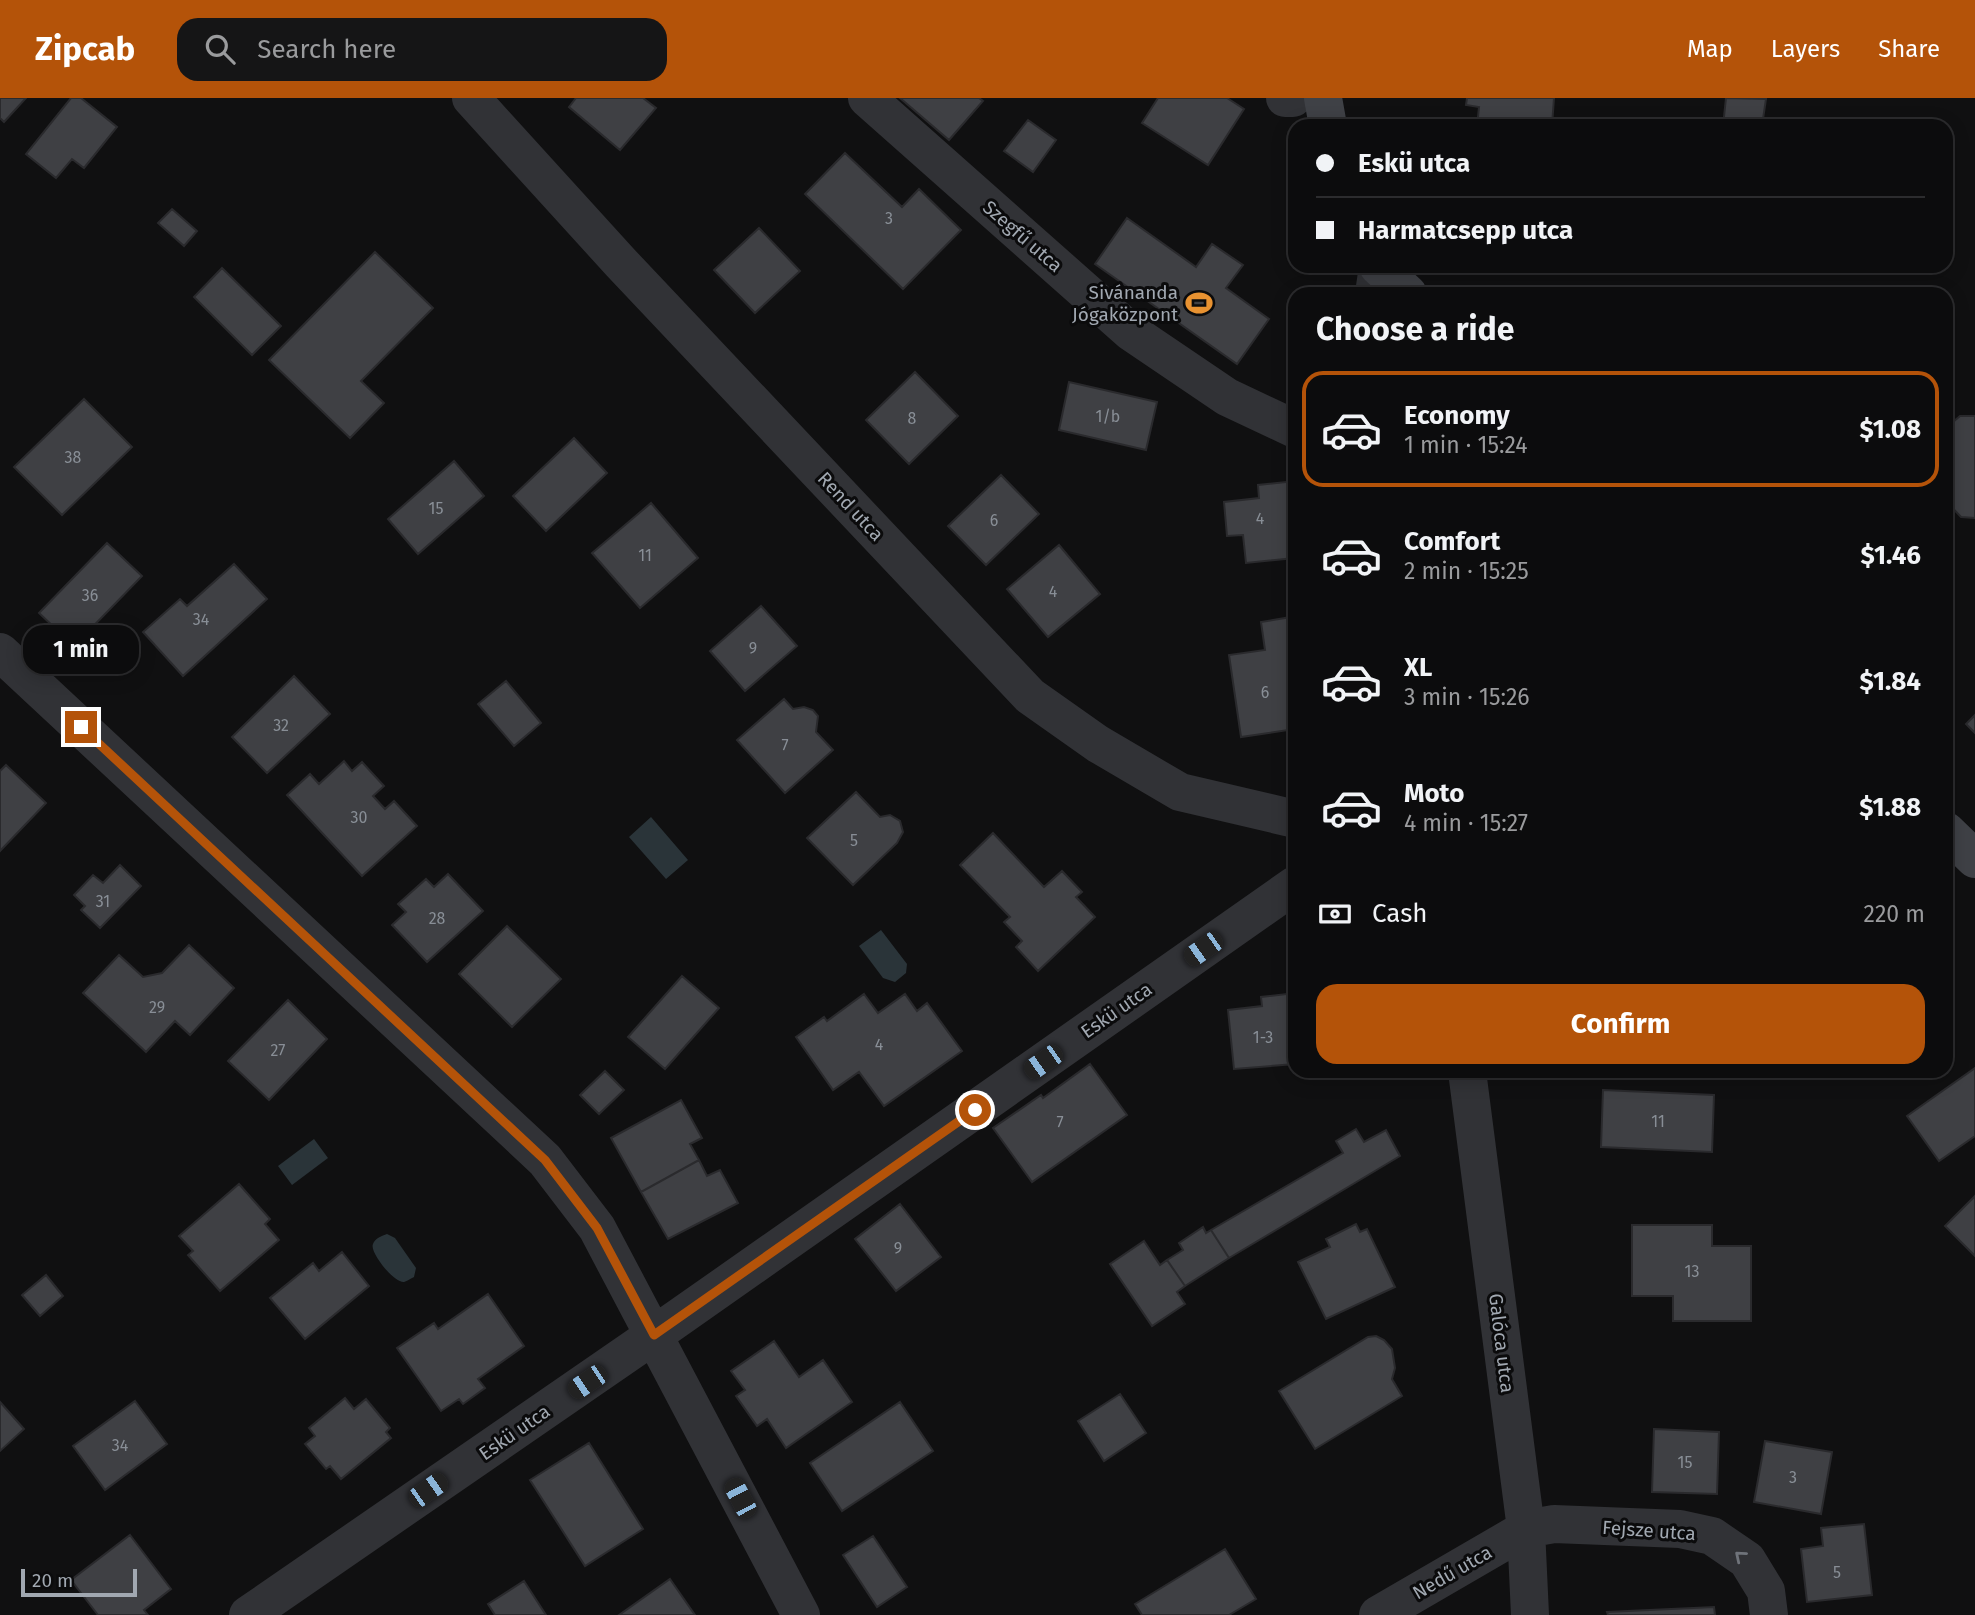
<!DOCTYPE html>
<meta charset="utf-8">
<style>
:root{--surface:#0c0c0d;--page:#151516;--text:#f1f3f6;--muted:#9a9b9d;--line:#2c2c2e;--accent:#b45309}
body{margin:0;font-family:"Fira Sans",sans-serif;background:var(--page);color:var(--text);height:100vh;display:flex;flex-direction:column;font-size:26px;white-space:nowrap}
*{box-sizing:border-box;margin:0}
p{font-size:23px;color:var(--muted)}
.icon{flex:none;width:38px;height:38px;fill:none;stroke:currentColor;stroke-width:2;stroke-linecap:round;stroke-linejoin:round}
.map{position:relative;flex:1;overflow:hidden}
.sheet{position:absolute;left:1288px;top:189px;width:665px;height:791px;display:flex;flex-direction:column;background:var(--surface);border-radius:21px;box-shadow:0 4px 18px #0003,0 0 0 2px var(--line)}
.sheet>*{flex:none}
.guide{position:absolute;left:1288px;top:21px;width:665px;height:154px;border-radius:21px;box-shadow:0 4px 18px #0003,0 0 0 2px var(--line);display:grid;align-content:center;height:154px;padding:0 28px;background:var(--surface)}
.scale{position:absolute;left:21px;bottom:18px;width:116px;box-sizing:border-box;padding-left:7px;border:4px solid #a1a8b1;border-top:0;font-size:19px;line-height:24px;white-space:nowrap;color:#a1a8b1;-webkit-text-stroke:5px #0b0b0c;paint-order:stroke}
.end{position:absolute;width:32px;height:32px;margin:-16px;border:9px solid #b45309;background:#fff;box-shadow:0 0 0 4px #fff}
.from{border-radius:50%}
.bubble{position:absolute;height:49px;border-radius:21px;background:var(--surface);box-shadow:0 4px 18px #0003,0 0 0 2px var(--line);font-size:23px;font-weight:700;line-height:49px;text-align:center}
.car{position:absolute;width:21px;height:42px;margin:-21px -10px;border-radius:9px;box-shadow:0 0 5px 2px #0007;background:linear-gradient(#222 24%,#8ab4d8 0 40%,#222 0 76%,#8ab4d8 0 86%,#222 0)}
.guide b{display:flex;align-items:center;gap:24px;height:66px;font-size:26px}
.guide b+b{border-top:2px solid var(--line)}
.guide i{width:18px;height:18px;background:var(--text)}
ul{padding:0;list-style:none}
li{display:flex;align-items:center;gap:21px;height:116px;margin:0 14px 10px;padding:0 14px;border:4px solid transparent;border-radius:21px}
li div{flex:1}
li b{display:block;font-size:26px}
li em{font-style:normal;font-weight:700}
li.on{border-color:var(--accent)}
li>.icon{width:63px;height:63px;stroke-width:1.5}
h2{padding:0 28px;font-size:32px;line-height:84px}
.pay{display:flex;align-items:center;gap:18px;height:77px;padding:0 28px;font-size:26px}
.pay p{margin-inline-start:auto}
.primary-button{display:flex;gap:14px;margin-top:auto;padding:14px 28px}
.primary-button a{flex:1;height:80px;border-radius:21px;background:var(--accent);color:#fff;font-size:28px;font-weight:700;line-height:80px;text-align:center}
header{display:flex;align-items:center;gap:42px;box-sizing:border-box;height:98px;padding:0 35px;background:var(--accent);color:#fff}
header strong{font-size:33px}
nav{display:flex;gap:38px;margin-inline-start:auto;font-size:24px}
.search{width:490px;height:63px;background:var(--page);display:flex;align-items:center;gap:18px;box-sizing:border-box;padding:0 24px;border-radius:21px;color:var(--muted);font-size:26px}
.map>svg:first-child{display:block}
</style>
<header>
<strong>Zipcab</strong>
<div class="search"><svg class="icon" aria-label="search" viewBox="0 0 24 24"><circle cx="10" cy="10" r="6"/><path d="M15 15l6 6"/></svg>Search here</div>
<nav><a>Map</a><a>Layers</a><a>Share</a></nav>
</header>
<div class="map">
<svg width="1975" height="1517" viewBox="0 0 1975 1517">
<rect width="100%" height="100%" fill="#101011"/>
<!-- water -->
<path fill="#2a3439" d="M651,719l37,43 -22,19 -37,-42z
M881,832l26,34 -1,9 -11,9 -12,-4 -24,-32z
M314,1041l14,19 -36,27 -14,-19z
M387,1136l8,4 21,30 -2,9c0,0 -9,5 -10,5 -10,1 -35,-30 -31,-38 2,-6 9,-8 14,-10z"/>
<!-- building -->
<path fill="#3f4044" stroke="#2a2a2d" stroke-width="2" d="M0,0h26l-22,24 -4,-4z
M71,0h10l36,29 -33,41 -12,-9 -16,19 -30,-24z
M576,0h67l13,10 -36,42 -51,-43z
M900,0h79l4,3 -34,39z
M1158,0h69l17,11 -36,56 -66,-42z
M1467,0h87l-2,28h4h-79l2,-19 -13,-2z
M1726,0l40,1 -4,27h-39z
M1028,22l28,20 -23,32 -29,-21z
M845,55l57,54 17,-18 42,41 -58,59 -98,-95z
M172,111l25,22 -13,15 -26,-23z
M1127,120l69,49 16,-23 31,21 -17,23 43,31 -32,45 -142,-100z
M759,130l41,43 -45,42 -41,-43z
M375,154l58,56 -72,73 23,22 -34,35 -81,-78z
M222,170l59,58 -29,29 -58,-58z
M915,274l43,44 -49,48 -43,-44z
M1069,284l88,20 -11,48 -87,-20z
M84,301l48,48 -70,68 -48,-48z
M1960,318h15v102l-14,-1 -15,-16v-73z
M574,340l33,35 -61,58 -33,-35z
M454,363l30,35 -66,58 -30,-35z
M1001,377l38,39 -53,51 -38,-39z
M1295,383v77l-49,5 -3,-28 -16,1 -3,-34 35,-4 -1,-13z
M651,405l47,55 -58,50 -48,-55z
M107,445l35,33 -68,70 -35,-33z
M1059,447l41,49 -52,43 -41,-48z
M234,466l33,35 -84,77 -40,-44 37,-33 7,7z
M761,508l36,40 -52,45 -35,-40z
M1291,519l4,28v84l-54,8 -12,-82 36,-5 -4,-28z
M294,578l36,38 -63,59 -35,-36z
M506,583l35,42 -27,23 -36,-42z
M784,601l9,10 11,-2 9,3 5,6 -2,16 17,18 -48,43 -48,-53z
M1975,617v18l-9,-9z
M344,663l8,10 10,-9 22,24 -11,10 12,13 9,-8 23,25 -55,50 -75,-81 23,-21 9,10z
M6,667l40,38 -46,48v-80z
M856,694l24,25 10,-2 10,6 3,11 -6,11 -44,42 -46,-47z
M993,735l51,54 18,-16 20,21 -6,5 19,20 -57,54 -22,-24 6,-6 -18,-19 6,-5 -50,-52z
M120,767l21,21 -41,42 -19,-18 4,-4 -11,-11 19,-20 10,8z
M448,776l35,37 -56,51 -35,-37 14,-13 -8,-8 28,-25 8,8z
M507,828l54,53 -49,48 -53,-53z
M189,847l45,43 -44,47 -15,-14 -29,31 -63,-59 36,-38 24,22 19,-4z
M682,878l37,32 -54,61 -37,-32z
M1295,895v71l-61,5 -6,-59 34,-4 -1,-9z
M864,896l14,19 27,-19 12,17 10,-8 35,48 -78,55 -25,-34 -26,18 -37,-53 28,-20 3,4z
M288,902l39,39 -58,61 -41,-39z
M1090,966l37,51 -95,67 -39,-54 48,-33 2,3z
M1975,970v68l-36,25 -32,-45z
M605,973l19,19 -25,24 -19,-19z
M1603,992l111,5 -2,57 -111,-5z
M681,1002l21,38 -12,6 9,16 -58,32 -30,-54z
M1356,1031l8,13 22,-12 14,26 -171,102 -18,-28 132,-77 -7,-12z
M699,1062l8,16 13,-6 18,33 -70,36 -27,-47z
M239,1086l31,35 -5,5 14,16 -59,51 -32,-36 5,-4 -14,-15z
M1975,1098v60l-30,-30z
M900,1106l41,53 -45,34 -41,-52z
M1356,1126l4,8 7,-3 28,58 -69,32 -28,-57 32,-15 -4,-8z
M1632,1127h80v21h39v75h-78v-25h-41z
M1203,1129l3,6 5,-3 18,28 -44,28 -18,-26 16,-10 -4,-7z
M1144,1143l16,24 7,-5 18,26 -8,6 8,12 -33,22 -42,-62z
M342,1154l27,34 -64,53 -35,-41 43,-35 6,8z
M46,1177l17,21 -23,20 -18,-21z
M488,1196l36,52 -46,33 7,9 -22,16 -4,-5 -18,12 -44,-63 37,-25 4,6z
M1376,1238l8,4 8,9 3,19 -3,11 10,17 -87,53 -36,-58 89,-54z
M774,1243l25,36 24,-17 29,42 -66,46 -19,-29 -10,7 -21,-30 9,-6 -14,-19z
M1120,1296l26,39 -42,28 -26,-40z
M345,1300l9,11 12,-10 24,29 -4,4 5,6 -50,41 -11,-13 -4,3 -21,-25 10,-8 -6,-8z
M135,1303l32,43 -62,46 -32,-44z
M0,1304l24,27 -24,22z
M900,1304l33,49 -91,60 -32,-48z
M1654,1331l65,3 -2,62 -65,-2z
M1765,1343l67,11 -11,62 -67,-12z
M589,1345l54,86 -58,37 -55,-86z
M1864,1426l8,71 -65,7 -6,-53 22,-3 -2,-18z
M130,1437l41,54 -27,21 4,5h-50l-27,-35z
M873,1438l34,51 -30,20 -34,-52z
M1225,1451l31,50 -27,16h-87l-7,-11z
M670,1481l25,36h-76z
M524,1483l22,34h-51l-7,-11z
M1714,1509l1,8h-107l-1,-3z"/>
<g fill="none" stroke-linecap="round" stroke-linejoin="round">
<!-- street -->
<path stroke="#313236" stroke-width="38" d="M471,0l150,165 409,433 68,48 82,48 115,27
M867,0l264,234 96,65 68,32
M1285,0h8
M1374,196l4,-28
M0,554l545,508 52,68 204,387
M1467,973l59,458 4,86
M248,1517l406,-280 641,-450
M1378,1517l148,-86 28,-5 126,5 32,7 35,24 19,31 3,24"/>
<!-- secondary -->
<path stroke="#3f4146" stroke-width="38" d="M1323,0l5,28
M1378,168l30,28
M1946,733l29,28"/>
</g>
<!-- one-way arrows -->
<defs><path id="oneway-chevron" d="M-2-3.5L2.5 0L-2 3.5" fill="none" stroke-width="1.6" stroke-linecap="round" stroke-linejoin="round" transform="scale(1.75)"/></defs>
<use stroke="#6f737a" href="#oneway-chevron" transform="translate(1740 1458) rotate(-140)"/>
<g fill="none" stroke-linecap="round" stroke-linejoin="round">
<!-- route -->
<path stroke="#b45309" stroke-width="9" d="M81,629l464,433 52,68 57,107 321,-225"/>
</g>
<!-- icons -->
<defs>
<g id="stadium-bare" transform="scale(2.1)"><path d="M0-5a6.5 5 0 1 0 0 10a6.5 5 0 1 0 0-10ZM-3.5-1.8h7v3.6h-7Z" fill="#e89231" stroke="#0b0b0c" stroke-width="2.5" paint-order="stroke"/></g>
</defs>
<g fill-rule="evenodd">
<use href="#stadium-bare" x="1199" y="205"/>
</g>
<g text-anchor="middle" stroke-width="6" stroke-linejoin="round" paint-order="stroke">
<!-- number labels -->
<g font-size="16" fill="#888e96">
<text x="889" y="126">3</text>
<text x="1108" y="324">1/b</text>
<text x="912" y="326">8</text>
<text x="73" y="365">38</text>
<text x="436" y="416">15</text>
<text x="1260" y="426">4</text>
<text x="994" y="428">6</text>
<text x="645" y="463">11</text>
<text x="1053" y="499">4</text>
<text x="90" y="503">36</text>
<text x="201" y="527">34</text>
<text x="753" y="556">9</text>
<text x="1265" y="600">6</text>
<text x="281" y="633">32</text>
<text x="785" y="653">7</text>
<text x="359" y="725">30</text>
<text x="854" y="748">5</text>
<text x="103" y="809">31</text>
<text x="437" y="826">28</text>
<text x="157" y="915">29</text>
<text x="1263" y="945">1-3</text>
<text x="879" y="952">4</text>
<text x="278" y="958">27</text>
<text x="1658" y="1029">11</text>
<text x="1060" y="1030">7</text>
<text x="898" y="1156">9</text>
<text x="1692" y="1179">13</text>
<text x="120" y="1353">34</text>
<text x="1685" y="1370">15</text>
<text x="1793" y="1385">3</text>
<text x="1837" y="1480">5</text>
</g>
<!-- street labels -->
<g font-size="19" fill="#a1a8b1" stroke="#0b0b0c">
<text transform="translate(1023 138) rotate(41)" y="7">Szegfű utca</text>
<text transform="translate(851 408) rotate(47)" y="7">Rend utca</text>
<text transform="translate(1116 912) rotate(-35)" y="7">Eskü utca</text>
<text transform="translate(1502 1245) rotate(83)" y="7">Galóca utca</text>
<text transform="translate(514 1334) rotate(-35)" y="7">Eskü utca</text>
<text transform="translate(1649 1432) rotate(4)" y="7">Fejsze utca</text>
<text transform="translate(1452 1474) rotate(-30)" y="7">Nedű utca</text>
</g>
<!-- poi labels -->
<g font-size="19" fill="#a1a8b1" stroke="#0b0b0c" text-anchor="end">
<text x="1178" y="201">Sivánanda<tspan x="1178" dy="22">Jógaközpont</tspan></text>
</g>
</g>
</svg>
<div class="scale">20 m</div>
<i class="end from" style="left:975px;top:1012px"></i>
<i class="end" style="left:81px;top:629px"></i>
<div class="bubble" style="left:23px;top:527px;width:116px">1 min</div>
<i class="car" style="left:1203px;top:851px;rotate:235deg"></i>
<i class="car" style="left:1043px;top:964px;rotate:235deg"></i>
<i class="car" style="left:587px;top:1284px;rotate:236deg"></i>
<i class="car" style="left:428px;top:1392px;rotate:55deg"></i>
<i class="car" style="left:740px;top:1400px;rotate:332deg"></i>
<div class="guide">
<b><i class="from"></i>Eskü utca</b>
<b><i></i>Harmatcsepp utca</b>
</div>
<section class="sheet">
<h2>Choose a ride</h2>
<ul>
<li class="on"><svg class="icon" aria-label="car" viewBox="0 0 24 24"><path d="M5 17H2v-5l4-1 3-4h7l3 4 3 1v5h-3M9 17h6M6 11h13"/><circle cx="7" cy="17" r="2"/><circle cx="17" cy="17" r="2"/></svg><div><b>Economy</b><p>1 min · 15:24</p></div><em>$1.08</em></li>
<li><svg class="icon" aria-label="car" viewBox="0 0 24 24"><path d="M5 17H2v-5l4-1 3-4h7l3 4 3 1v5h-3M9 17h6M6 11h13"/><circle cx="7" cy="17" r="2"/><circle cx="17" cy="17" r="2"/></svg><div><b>Comfort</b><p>2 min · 15:25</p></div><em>$1.46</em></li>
<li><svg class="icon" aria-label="car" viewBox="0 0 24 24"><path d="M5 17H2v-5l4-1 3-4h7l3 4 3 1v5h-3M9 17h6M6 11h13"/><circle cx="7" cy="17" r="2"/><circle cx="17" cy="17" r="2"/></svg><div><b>XL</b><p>3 min · 15:26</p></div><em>$1.84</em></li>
<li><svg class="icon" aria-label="car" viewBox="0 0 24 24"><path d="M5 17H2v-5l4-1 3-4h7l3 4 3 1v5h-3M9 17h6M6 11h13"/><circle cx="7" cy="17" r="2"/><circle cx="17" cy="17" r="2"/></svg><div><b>Moto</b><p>4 min · 15:27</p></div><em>$1.88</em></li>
</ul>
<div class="pay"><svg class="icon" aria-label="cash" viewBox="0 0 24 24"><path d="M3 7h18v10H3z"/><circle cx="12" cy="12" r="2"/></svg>Cash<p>220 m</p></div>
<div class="primary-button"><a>Confirm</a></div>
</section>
</div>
